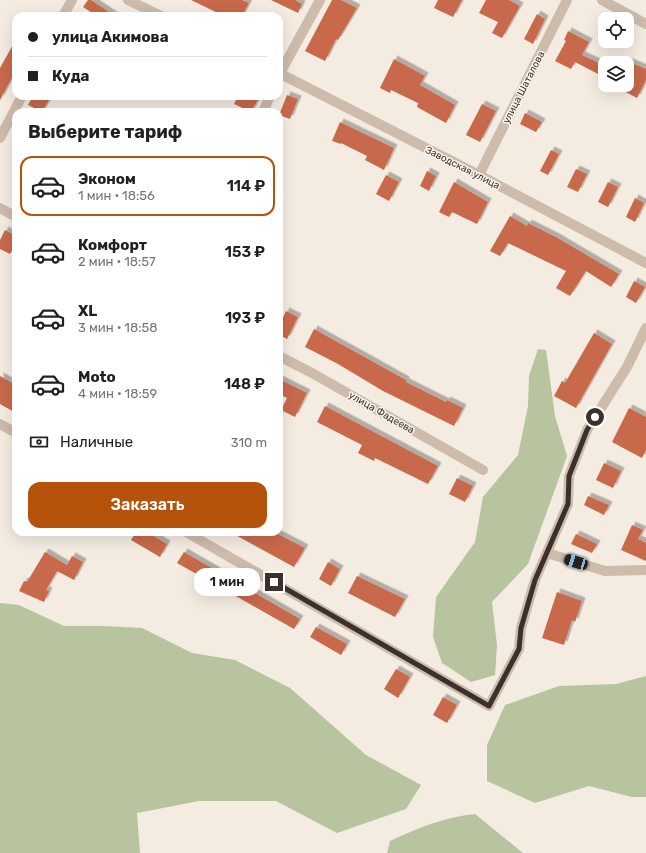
<!DOCTYPE html>
<html lang="ru">
<meta charset="utf-8">
<style>
:root{--surface:#fff;--page:#f2f2f2;--text:#202124;--muted:#757577;--line:#e0e0e0;--accent:#b45309}
body{margin:0;font-family:Rubik,sans-serif;background:var(--page);color:var(--text);height:100vh;display:flex;flex-direction:column;font-size:15px;white-space:nowrap}
*{box-sizing:border-box;margin:0}
p{font-size:13px;color:var(--muted)}
.icon{flex:none;width:22px;height:22px;fill:none;stroke:currentColor;stroke-width:2;stroke-linecap:round;stroke-linejoin:round}
.map{position:relative;flex:1;overflow:hidden}
.details{position:absolute;left:12px;top:108px;width:271px;height:428px;display:flex;flex-direction:column;background:var(--surface);border-radius:12px;box-shadow:0 4px 16px #0002}
.details>*{flex:none}
.guide{position:absolute;left:12px;top:12px;width:271px;height:88px;border-radius:12px;box-shadow:0 4px 16px #0002;display:grid;align-content:center;height:88px;padding:0 16px;background:var(--surface)}
.tools{position:absolute;left:598px;top:12px;display:grid;gap:8px}
.tools a{display:grid;place-items:center;width:36px;height:36px;border-radius:8px;background:var(--surface);box-shadow:0 4px 16px #0002;font-size:20px}
.end{position:absolute;width:18px;height:18px;margin:-9px;border:5px solid #3b302b;background:#fff;box-shadow:0 0 0 2px #fff}
.from{border-radius:50%}
.bubble{position:absolute;height:28px;border-radius:12px;background:var(--surface);box-shadow:0 4px 16px #0002;font-size:13px;font-weight:600;line-height:28px;text-align:center}
.car{position:absolute;width:12px;height:24px;margin:-12px -6px;border-radius:5px;box-shadow:0 0 3px 1px #0007;background:linear-gradient(#222 24%,#8ab4d8 0 40%,#222 0 76%,#8ab4d8 0 86%,#222 0)}
.guide b{display:flex;align-items:center;gap:14px;height:38px;font-size:15px}
.guide b+b{border-top:1px solid var(--line)}
.guide i{width:10px;height:10px;background:var(--text)}
ul{padding:0;list-style:none}
li{display:flex;align-items:center;gap:12px;height:60px;margin:0 8px 6px;padding:0 8px;border:2px solid transparent;border-radius:12px}
li div{flex:1}
li b{display:block;font-size:15px}
li em{font-style:normal;font-weight:600}
li.current{border-color:var(--accent)}
li>.icon{width:36px;height:36px;stroke-width:1.5}
h2{padding:0 16px;font-size:18px;line-height:48px}
.pay{display:flex;align-items:center;gap:10px;height:44px;padding:0 16px;font-size:15px}
.pay p{margin-inline-start:auto}
.cta{display:flex;gap:8px;margin-top:auto;padding:8px 16px}
.cta a{flex:1;height:46px;border-radius:12px;background:var(--accent);color:#fff;font-size:16px;font-weight:600;line-height:46px;text-align:center}
.map>svg:first-child{display:block}
</style>
<div class="map">
<svg width="646" height="853" viewBox="0 0 646 853">
<defs>
<filter id="shadow"><feDropShadow dx="3.5" dy="-3.5" stdDeviation="0" flood-color="#0004"/></filter>
</defs>
<rect width="100%" height="100%" fill="#f4ebe1"/>
<!-- green -->
<path fill="#b8c4a0" d="M538,349l8,1 9,66 12,40 -39,108 -36,38 5,43 -2,30 -24,7 -29,-19 -9,-26 3,-40 39,-55 8,-45 35,-42 10,-49 1,-30z
M0,603l19,2 45,21h40l38,2 50,25 43,7 55,28 76,67 55,30 -15,24 -69,24 -61,-32h-77l-62,12 3,40h-140z
M646,676v121h-14l-43,-11 -54,17 -48,-22v-36l18,-40 54,-19 57,-2z
M475,814l48,39h-136l3,-12c28,-13 54,-24 85,-27z"/>
<!-- building -->
<path fill="#c8694b" filter="url(#shadow)" d="M88,0h3l24,16h-18l-14,-9z
M191,0h51l7,3 -7,13h-18z
M271,0h24l7,4 -4,9z
M332,0h9l16,8 -19,32 -2,-1 -11,22 -20,-10z
M438,0h24l-9,17 -19,-9z
M486,0h23l11,6 -18,32 -10,-5 6,-11 -19,-9z
M537,14l8,5 -12,25 -9,-5z
M568,31l21,11 -7,13 21,10 -5,9 -23,-12 -4,7 -16,-8 11,-20 -2,-1z
M16,39v31l-16,30v-32z
M394,59l31,17 -5,9 35,20 -9,18 -29,-16 1,-4 -27,-13 -1,3 -10,-5z
M627,61l19,8v11l-9,18 -25,-13h15z
M287,95l11,4 -8,20 -11,-4z
M33,96h9l7,4 -7,12 -14,-7z
M238,96h22l-9,16 -17,-8z
M482,104l14,7 -16,31 -14,-7z
M525,113l17,9 -6,10 -16,-8z
M340,122l54,26 -10,22 -19,-10 2,-4 -26,-13v1l-9,-3z
M551,150l8,4 -11,21 -8,-4z
M576,169l11,5 -9,18 -11,-5z
M427,171l9,5 -7,15 -9,-5z
M386,175l13,7 -10,19 -13,-7z
M454,182l34,20 -11,22 -25,-12 -3,5 -10,-5z
M608,182l10,5 -10,20 -10,-5z
M635,198l9,5 -9,19 -9,-5z
M510,216l17,10 1,-3 28,14 63,37 -8,13 -25,-16 -16,25 -14,-8 10,-17 -58,-28 -8,13 -10,-5z
M5,230l11,6v8l-6,10 -10,-5v-9z
M634,281l11,6 -9,16 -10,-6z
M286,311l12,6 -11,22 -8,-4v-9z
M314,329l92,51v2l40,20 1,-2 16,8 -9,18 -71,-35 -45,-27 -33,-17z
M594,333l18,11 -36,64 -22,-12 8,-15 3,2z
M0,376l16,9v28l-16,-9z
M279,379l28,14 -12,24 -14,-7 6,-12 -8,-4z
M325,406l113,60 -10,18 -53,-26 -1,3 -16,-8 4,-8 -45,-23z
M629,408l17,9v33l-4,8 -30,-16z
M604,463l17,8 -8,17 -17,-8z
M457,478l16,8 -8,16 -16,-8z
M588,496l21,9 -5,10 -20,-10z
M632,525l11,5 -5,9 8,4v18l-25,-11z
M136,532h11l20,12 -7,13 -29,-17z
M230,532h44l31,16 -11,19z
M576,534l21,10 -5,9 -21,-9z
M45,552l22,13 5,-9 11,6 -9,18 -17,-9 -11,19 3,1 -5,11 -25,-11 5,-10 3,1z
M184,552l116,67 -6,10 -117,-66z
M328,562l12,7 -9,17 -12,-7z
M357,576l48,23 -10,18 -47,-24z
M557,592l25,9 -7,21 -3,-2 -8,25 -22,-7z
M316,627l31,17 -6,11 -31,-18z
M396,669l14,8 -12,21 -14,-9z
M443,697l14,8 -10,18 -14,-8z"/>
<g fill="none" stroke-linecap="round" stroke-linejoin="round">
<!-- minor -->
<path stroke="#cdbbac" stroke-width="10" d="M128,0l33,16
M602,0l44,24
M63,16l9,-16
M279,73l200,102 167,88
M279,75l41,-75
M263,112l7,-16
M0,138l22,-42
M479,175l88,-175
M0,208l16,9
M279,356l33,17 171,97
M0,424l16,9
M186,532l303,174 30,-57 2,-21 14,-48 33,-76 1,-28 18,-46 40,-63 19,-39
M547,553l58,18 41,-1"/>
</g>
<g fill="none" stroke-linecap="round" stroke-linejoin="round">
<!-- route -->
<path stroke="#3b302b" stroke-width="5" d="M274,582l215,124 30,-57 2,-21 14,-48 33,-76 1,-28 18,-46 8,-13"/>
</g>
<g text-anchor="middle" stroke-width="3" stroke-linejoin="round" paint-order="stroke">
<!-- street labels -->
<g font-size="10" fill="#3b302b" stroke="#fbf5ee">
<text transform="translate(523 87) rotate(-63)" y="4">улица Шаталова</text>
<text transform="translate(463 167) rotate(27)" y="4">Заводская улица</text>
<text transform="translate(382 412) rotate(30)" y="4">улица Фадеева</text>
</g>
</g>
</svg>
<div class="tools">
<a><svg class="icon" aria-label="locate" viewBox="0 0 24 24"><circle cx="12" cy="12" r="6"/><path d="M12 2v4M12 18v4M2 12h4M18 12h4"/></svg></a>
<a><svg class="icon" aria-label="layers" viewBox="0 0 24 24"><path d="M12 4l9 5-9 5-9-5zM3 14l9 5 9-5"/></svg></a>
</div>
<i class="end from" style="left:595px;top:417px"></i>
<i class="end" style="left:274px;top:582px"></i>
<div class="bubble" style="left:194px;top:568px;width:66px">1 мин</div>
<i class="car" style="left:576px;top:562px;rotate:287deg"></i>
<div class="guide">
<b><i class="from"></i>улица Акимова</b>
<b><i></i>Куда</b>
</div>
<section class="details">
<h2>Выберите тариф</h2>
<ul>
<li class="current"><svg class="icon" aria-label="car" viewBox="0 0 24 24"><path d="M5 17H2v-5l4-1 3-4h7l3 4 3 1v5h-3M9 17h6M6 11h13"/><circle cx="7" cy="17" r="2"/><circle cx="17" cy="17" r="2"/></svg><div><b>Эконом</b><p>1 мин · 18:56</p></div><em>114 ₽</em></li>
<li><svg class="icon" aria-label="car" viewBox="0 0 24 24"><path d="M5 17H2v-5l4-1 3-4h7l3 4 3 1v5h-3M9 17h6M6 11h13"/><circle cx="7" cy="17" r="2"/><circle cx="17" cy="17" r="2"/></svg><div><b>Комфорт</b><p>2 мин · 18:57</p></div><em>153 ₽</em></li>
<li><svg class="icon" aria-label="car" viewBox="0 0 24 24"><path d="M5 17H2v-5l4-1 3-4h7l3 4 3 1v5h-3M9 17h6M6 11h13"/><circle cx="7" cy="17" r="2"/><circle cx="17" cy="17" r="2"/></svg><div><b>XL</b><p>3 мин · 18:58</p></div><em>193 ₽</em></li>
<li><svg class="icon" aria-label="car" viewBox="0 0 24 24"><path d="M5 17H2v-5l4-1 3-4h7l3 4 3 1v5h-3M9 17h6M6 11h13"/><circle cx="7" cy="17" r="2"/><circle cx="17" cy="17" r="2"/></svg><div><b>Moto</b><p>4 мин · 18:59</p></div><em>148 ₽</em></li>
</ul>
<div class="pay"><svg class="icon" aria-label="cash" viewBox="0 0 24 24"><path d="M3 7h18v10H3z"/><circle cx="12" cy="12" r="2"/></svg>Наличные<p>310 m</p></div>
<div class="cta"><a>Заказать</a></div>
</section>
</div>
